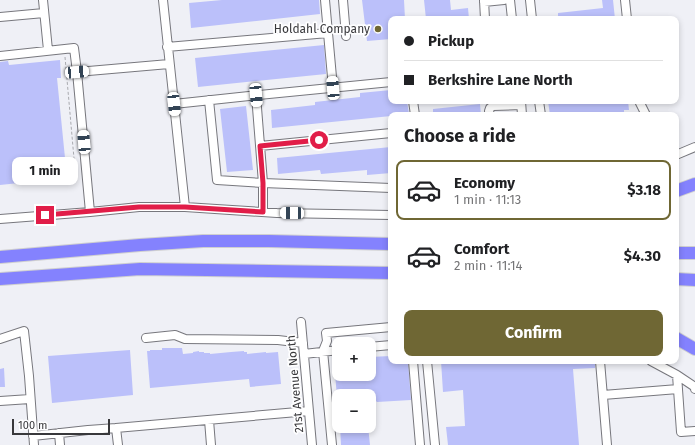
<!DOCTYPE html>
<meta charset="utf-8">
<style>
:root{--surface:#fff;--page:#f6f6f6;--text:#202124;--muted:#757577;--line:#e0e0e0;--accent:#6f6734}
body{margin:0;font-family:"Fira Sans",sans-serif;background:var(--page);color:var(--text);height:100vh;display:flex;flex-direction:column;font-size:15px;white-space:nowrap}
*{box-sizing:border-box;margin:0}
p{font-size:13px;color:var(--muted)}
.icon{flex:none;width:22px;height:22px;fill:none;stroke:currentColor;stroke-width:2;stroke-linecap:round;stroke-linejoin:round}
.map{position:relative;flex:1;overflow:hidden}
.drawer{position:absolute;left:388px;top:112px;width:291px;height:252px;display:flex;flex-direction:column;background:var(--surface);border-radius:8px;box-shadow:0 2px 6px #0003}
.drawer>*{flex:none}
.banner{position:absolute;left:388px;top:16px;width:291px;height:88px;border-radius:8px;box-shadow:0 2px 6px #0003;display:grid;align-content:center;height:88px;padding:0 16px;background:var(--surface)}
.controls{position:absolute;left:332px;top:337px;display:grid;gap:8px}
.controls a{display:grid;place-items:center;width:44px;height:44px;border-radius:8px;background:var(--surface);box-shadow:0 2px 6px #0003;font-size:20px}
.scale{position:absolute;left:12px;bottom:10px;width:98px;box-sizing:border-box;padding-left:4px;border:2px solid #38383b;border-top:0;font-size:11px;line-height:14px;white-space:nowrap;color:#38383b;-webkit-text-stroke:3px #fefeff;paint-order:stroke}
.end{position:absolute;width:18px;height:18px;margin:-9px;border:5px solid #e11d48;background:#fff;box-shadow:0 0 0 2px #fff}
.from{border-radius:50%}
.bubble{position:absolute;height:28px;border-radius:8px;background:var(--surface);box-shadow:0 2px 6px #0003;font-size:13px;font-weight:700;line-height:28px;text-align:center}
.car{position:absolute;width:12px;height:24px;margin:-12px -6px;border-radius:5px;box-shadow:0 0 3px 1px #0007;background:linear-gradient(#fff 24%,#345 0 40%,#fff 0 76%,#345 0 86%,#fff 0)}
.banner b{display:flex;align-items:center;gap:14px;height:38px;font-size:15px}
.banner b+b{border-top:1px solid var(--line)}
.banner i{width:10px;height:10px;background:var(--text)}
ul{padding:0;list-style:none}
li{display:flex;align-items:center;gap:12px;height:60px;margin:0 8px 6px;padding:0 8px;border:2px solid transparent;border-radius:8px}
li div{flex:1}
li b{display:block;font-size:15px}
li em{font-style:normal;font-weight:700}
li.current{border-color:var(--accent)}
li>.icon{width:36px;height:36px;stroke-width:1.5}
h2{padding:0 16px;font-size:18px;line-height:48px}
.action{display:flex;gap:8px;margin-top:auto;padding:8px 16px}
.action a{flex:1;height:46px;border-radius:8px;background:var(--accent);color:#fff;font-size:16px;font-weight:700;line-height:46px;text-align:center}
.map>svg:first-child{display:block}
</style>
<div class="map">
<svg width="695" height="445" viewBox="0 0 695 445">
<rect width="100%" height="100%" fill="#eff0f6"/>
<!-- building -->
<path fill="#bbc0fa" d="M222,0h97l1,14 -129,14 -2,-25z
M362,0h42l1,19h-14v20l-24,2z
M424,0h26l1,10 17,-2 1,11h-43z
M602,0h11l2,19h-57v-6l45,-5z
M324,45l2,29 -128,13 -3,-29z
M60,60l1,18h-4l10,100 -67,7v-123l8,-1 1,4z
M391,90v11h16l2,13 -18,1v1l-119,12 -1,-18 44,-5v-3l45,-5v-4z
M548,101h80l1,9h-5v5h-74z
M480,104l1,11h-48v-6z
M246,106l7,64 -26,2 -7,-63z
M391,147v26l-24,2v-5l-46,4 -1,-4 -42,4 -1,-16z
M162,348h20l1,6 10,-1v-1l6,-1v1h5v1h6v1l21,-2 13,-1v1h3v2l19,-2v1l12,-1 3,32 -31,3 -1,-8 -99,9 -3,-37h3v-1h12z
M130,350l3,45 -81,8 -4,-47z
M391,356v5h17l3,39 -34,2 -4,-4 -4,5v-7h-32l-2,-22h34v-17z
M441,361h154v7l-22,1 6,76h-131l-2,-18 19,-1 -2,-36 -20,2z
M4,368l1,19h-5v-18z
M340,426h28l2,19h-29z"/>
<g fill="none" stroke-linecap="round" stroke-linejoin="round">
<!-- minor casing -->
<g stroke="#77777d" stroke-width="10">
<path id="minor" d="M43,0l5,50
M163,0l22,207
M325,0l8,88
M343,0l3,36
M484,0l1,19
M510,0l2,19
M530,0l2,19
M625,0l2,19
M484,2l20,-2
M0,17l44,-4
M167,47l161,-14
M0,56l74,-8 3,24 13,140
M77,72l92,-8
M209,100l8,80 46,3 -7,-88
M413,101l2,14
M521,101l1,14
M539,101l2,14
M639,101l7,14
M174,104l75,-8 142,-14
M490,115l-1,-4 1,-3 3,-2 28,-1
M260,146l131,-13
M676,155l19,-8
M263,212v-29l128,5
M0,219l90,-7 49,-5h46l92,6 114,2
M301,322l11,123
M146,338l29,-3 10,4 93,1 25,3
M0,339l24,-8 5,45 5,69
M369,347l22,-2
M304,354l35,-4
M413,361l7,84
M427,361l8,84
M600,361l7,84
M651,361l26,14 4,57 14,-1
M677,375l18,12v2
M603,395l75,-6
M0,401l30,-2
M209,420l2,25
M59,433l1,12
M33,436l55,-6 28,-2
M118,445l-2,-17 193,-17
M332,445l-9,-94 4,-10 -1,-8 65,-6"/>
</g>
<!-- highway casing -->
<g stroke="#cfcfd0" stroke-width="14">
<path id="highway" d="M676,191l19,-7
M676,253h19
M0,257l140,-12 63,-4h66l122,3
M0,279l140,-10 251,4
M676,279l19,1
M676,338l19,11"/>
</g>
<!-- path -->
<path stroke="#a9aaaf" stroke-width="1" stroke-dasharray="3 2" stroke-linecap="butt" d="M65,57l11,124h-6"/>
<!-- minor -->
<use href="#minor" stroke="#fff" stroke-width="8"/>
<!-- highway -->
<use href="#highway" stroke="#8482fe" stroke-width="12"/>
</g>
<g fill="none" stroke-linecap="round" stroke-linejoin="round">
<!-- route -->
<path stroke="#e11d48" stroke-width="5" d="M45,215l94,-8h46l78,5v-29l-3,-37 59,-6"/>
</g>
<!-- markers -->
<circle fill="#6f6734" stroke="#fefeff" stroke-width="1.5" cx="378" cy="29" r="4"/>
<g text-anchor="middle" stroke-width="3.5" stroke-linejoin="round" paint-order="stroke">
<!-- poi labels -->
<g font-size="12" fill="#38383b" stroke="#fefeff" text-anchor="end">
<text x="370" y="33">Holdahl Company</text>
</g>
<!-- street labels -->
<g font-size="12" fill="#38383b" stroke="#fefeff">
<text transform="translate(295 384) rotate(-95)" y="4">21st Avenue North</text>
</g>
</g>
</svg>
<div class="controls">
<a>+</a>
<a>−</a>
</div>
<div class="scale">100 m</div>
<i class="end from" style="left:319px;top:140px"></i>
<i class="end" style="left:45px;top:215px"></i>
<div class="bubble" style="left:12px;top:157px;width:66px">1 min</div>
<i class="car" style="left:77px;top:72px;rotate:85deg"></i>
<i class="car" style="left:333px;top:88px;rotate:355deg"></i>
<i class="car" style="left:256px;top:95px;rotate:175deg"></i>
<i class="car" style="left:174px;top:104px;rotate:174deg"></i>
<i class="car" style="left:84px;top:142px;rotate:355deg"></i>
<i class="car" style="left:292px;top:213px;rotate:271deg"></i>
<div class="banner">
<b><i class="from"></i>Pickup</b>
<b><i></i>Berkshire Lane North</b>
</div>
<section class="drawer">
<h2>Choose a ride</h2>
<ul>
<li class="current"><svg class="icon" aria-label="car" viewBox="0 0 24 24"><path d="M5 17H2v-5l4-1 3-4h7l3 4 3 1v5h-3M9 17h6M6 11h13"/><circle cx="7" cy="17" r="2"/><circle cx="17" cy="17" r="2"/></svg><div><b>Economy</b><p>1 min · 11:13</p></div><em>$3.18</em></li>
<li><svg class="icon" aria-label="car" viewBox="0 0 24 24"><path d="M5 17H2v-5l4-1 3-4h7l3 4 3 1v5h-3M9 17h6M6 11h13"/><circle cx="7" cy="17" r="2"/><circle cx="17" cy="17" r="2"/></svg><div><b>Comfort</b><p>2 min · 11:14</p></div><em>$4.30</em></li>
</ul>
<div class="action"><a>Confirm</a></div>
</section>
</div>
